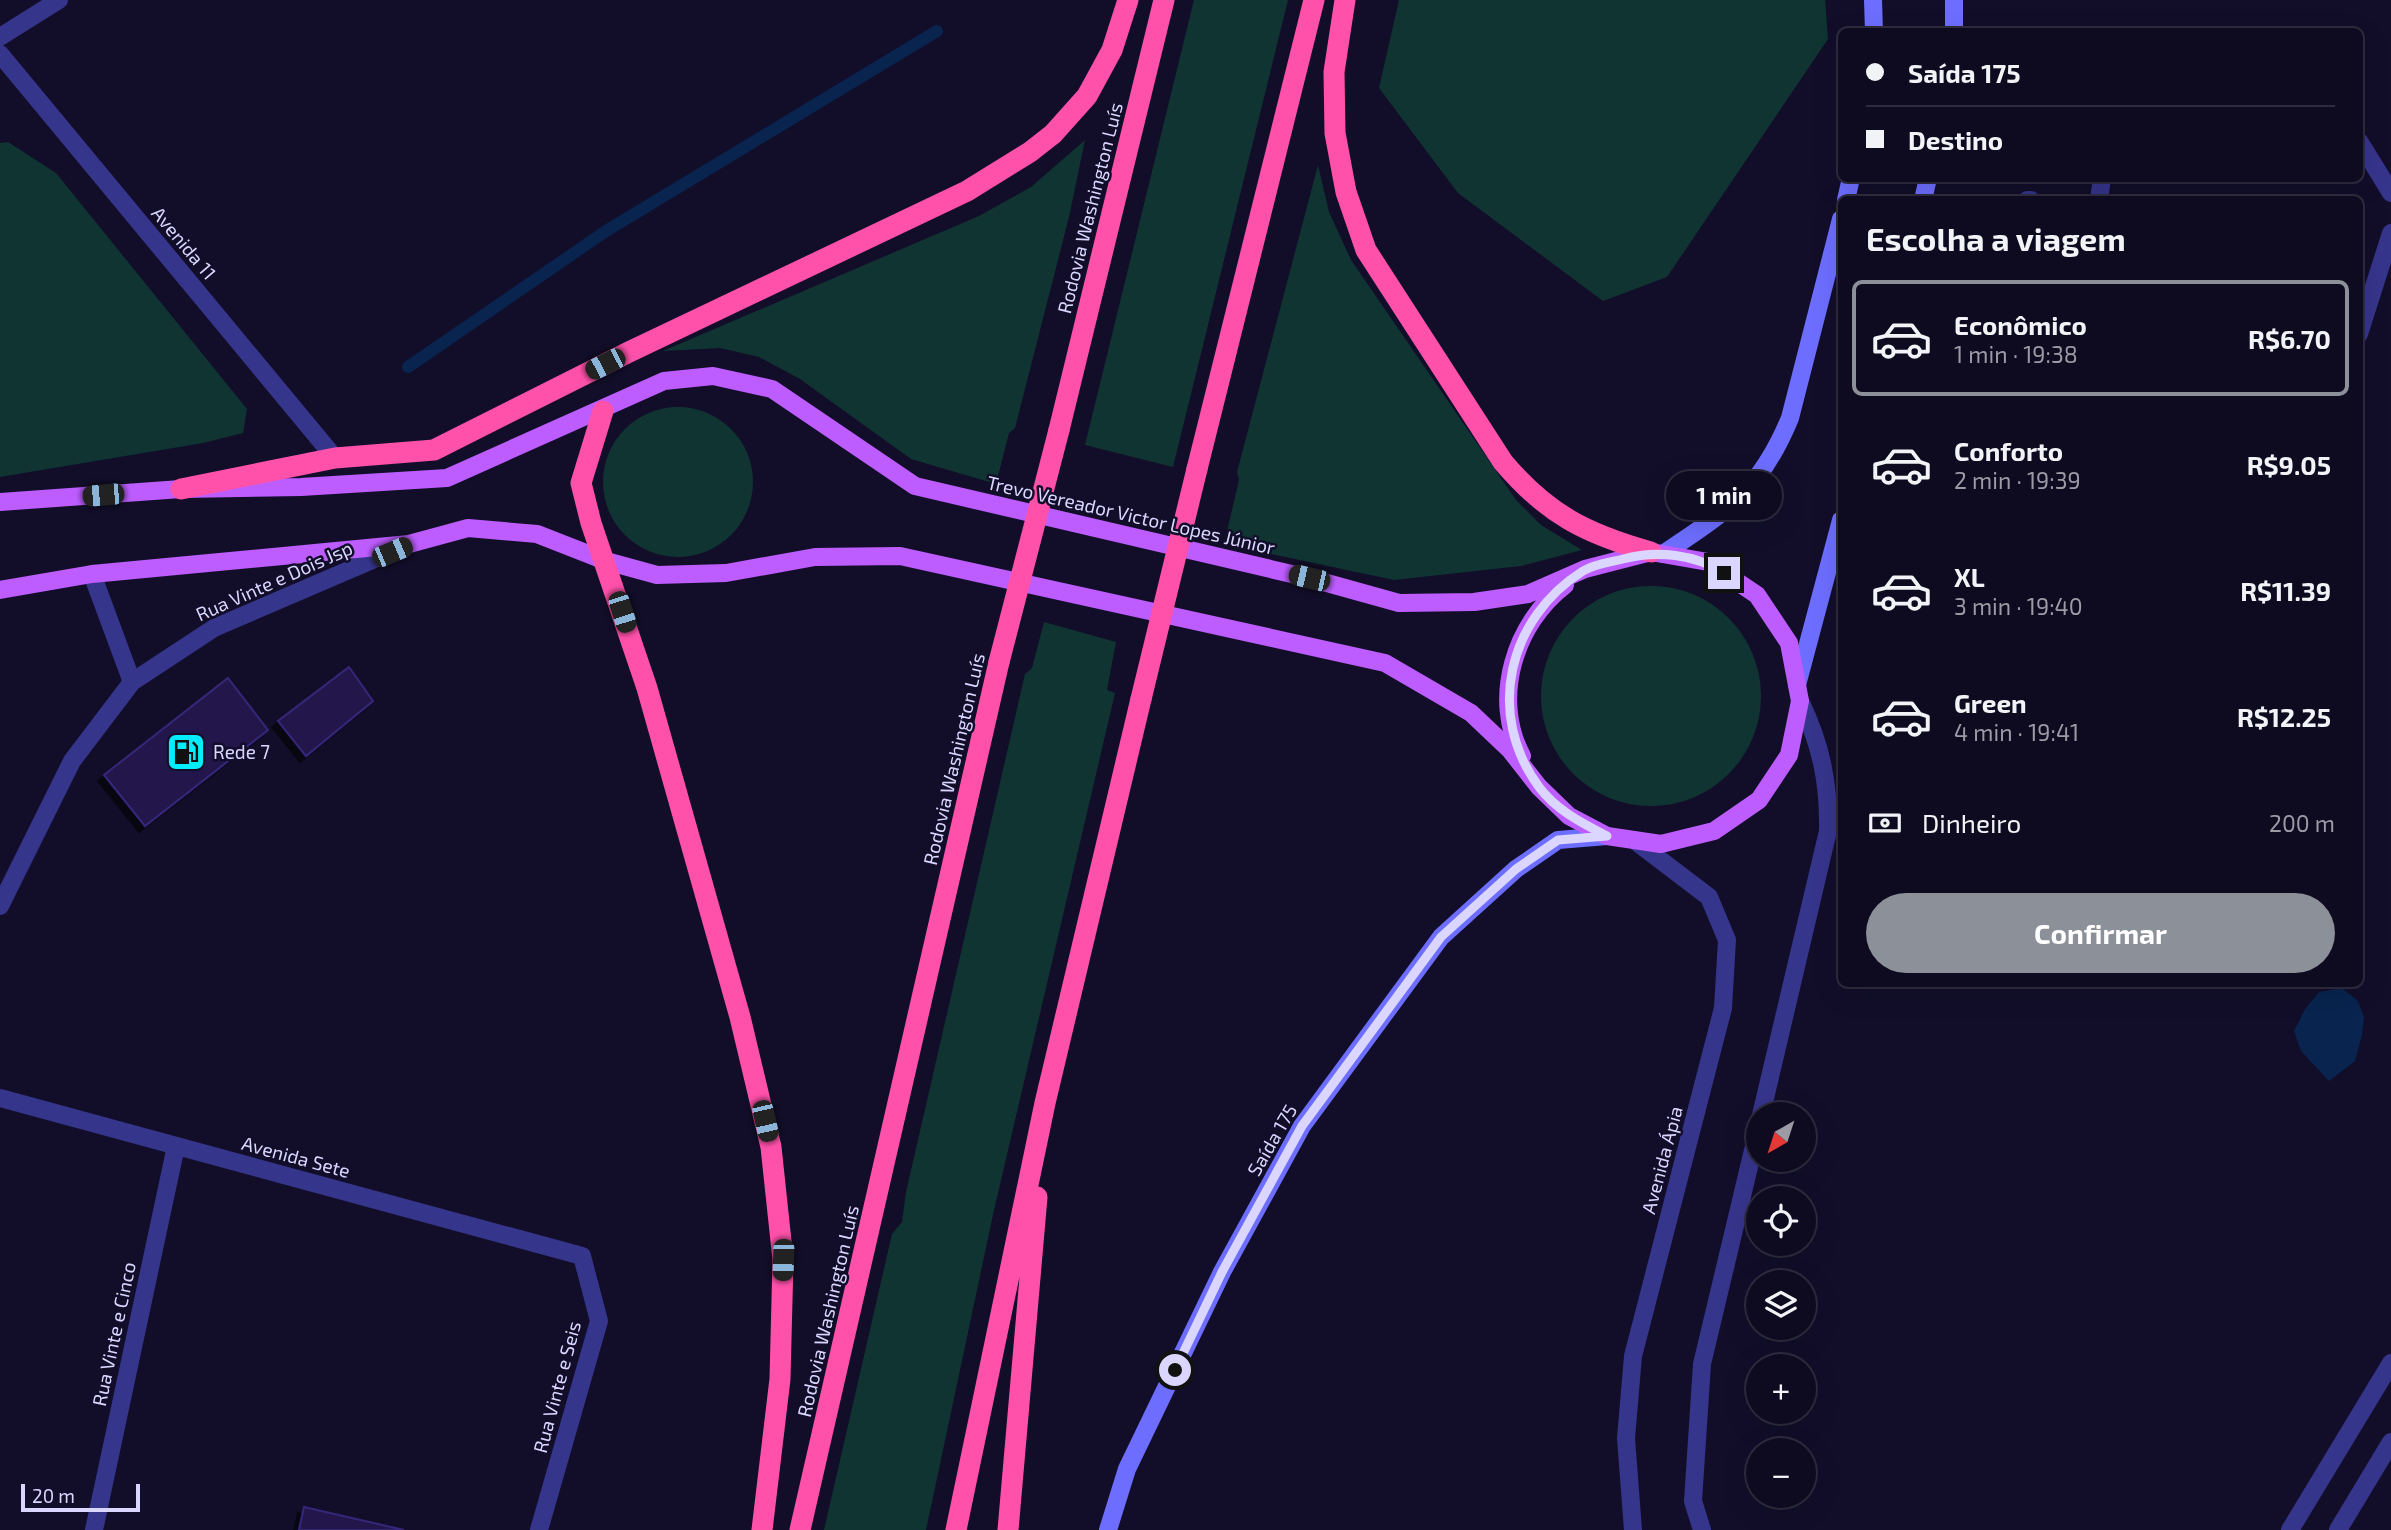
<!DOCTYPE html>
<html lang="pt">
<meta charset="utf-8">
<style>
:root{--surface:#0e0a20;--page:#171329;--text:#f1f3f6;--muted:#9b9aa5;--line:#2e2b3e;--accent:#8c9099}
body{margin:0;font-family:"Exo 2",sans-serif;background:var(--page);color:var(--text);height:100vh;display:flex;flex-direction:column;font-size:26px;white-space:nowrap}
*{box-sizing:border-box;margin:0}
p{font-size:23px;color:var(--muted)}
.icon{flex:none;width:38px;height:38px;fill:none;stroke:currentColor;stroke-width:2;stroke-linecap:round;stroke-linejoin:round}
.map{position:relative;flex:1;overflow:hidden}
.drawer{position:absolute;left:1838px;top:196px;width:525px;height:791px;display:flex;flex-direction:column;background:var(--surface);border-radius:10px;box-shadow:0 7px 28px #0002,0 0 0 2px var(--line)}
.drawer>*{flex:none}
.top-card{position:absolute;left:1838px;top:28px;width:525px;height:154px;border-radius:10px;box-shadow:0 7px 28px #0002,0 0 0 2px var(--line);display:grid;align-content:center;height:154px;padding:0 28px;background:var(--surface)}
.needle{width:46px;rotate:219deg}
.tools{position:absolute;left:1746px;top:1102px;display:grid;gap:14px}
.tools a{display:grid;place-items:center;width:70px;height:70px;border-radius:50%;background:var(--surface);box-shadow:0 7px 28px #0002,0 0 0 2px var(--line);font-size:35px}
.scale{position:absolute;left:21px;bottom:18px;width:119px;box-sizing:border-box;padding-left:7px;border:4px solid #dad6ff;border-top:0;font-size:19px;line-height:24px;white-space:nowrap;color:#dad6ff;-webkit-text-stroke:5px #120e2a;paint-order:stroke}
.end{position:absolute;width:32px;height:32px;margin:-16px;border:9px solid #dad6ff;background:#111;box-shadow:0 0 0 4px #111}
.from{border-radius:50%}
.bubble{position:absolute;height:49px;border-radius:24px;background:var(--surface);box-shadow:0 7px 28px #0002,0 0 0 2px var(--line);font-size:23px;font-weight:700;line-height:49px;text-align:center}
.car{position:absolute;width:21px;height:42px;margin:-21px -10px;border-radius:9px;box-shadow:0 0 5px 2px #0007;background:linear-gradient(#222 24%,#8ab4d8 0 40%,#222 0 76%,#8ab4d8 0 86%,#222 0)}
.top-card b{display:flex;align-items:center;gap:24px;height:66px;font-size:26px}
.top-card b+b{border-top:2px solid var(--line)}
.top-card i{width:18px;height:18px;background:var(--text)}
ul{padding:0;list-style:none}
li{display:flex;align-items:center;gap:21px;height:116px;margin:0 14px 10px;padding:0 14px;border:4px solid transparent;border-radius:10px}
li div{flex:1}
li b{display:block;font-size:26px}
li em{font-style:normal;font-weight:700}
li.current{border-color:var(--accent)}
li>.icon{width:63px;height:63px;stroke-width:1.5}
h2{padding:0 28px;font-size:32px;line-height:84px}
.pay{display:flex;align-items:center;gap:18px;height:77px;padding:0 28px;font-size:26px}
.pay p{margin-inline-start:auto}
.action{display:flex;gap:14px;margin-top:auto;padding:14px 28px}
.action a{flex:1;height:80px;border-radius:42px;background:var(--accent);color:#fff;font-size:28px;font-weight:700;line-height:80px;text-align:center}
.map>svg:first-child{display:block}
</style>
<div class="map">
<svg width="2391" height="1530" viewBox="0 0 2391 1530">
<defs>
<filter id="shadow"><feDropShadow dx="-6" dy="6" stdDeviation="0" flood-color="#0009"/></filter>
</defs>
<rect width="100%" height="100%" fill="#120e2a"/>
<!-- green -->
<path fill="#103432" d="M1194,0h94l-115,467 -88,-22z
M1399,0h426l3,39 -161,238 -64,24 -145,-108 -79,-105z
M1085,140l-16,77 -54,211 -6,5 -13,51 -85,-25 -111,-80 -41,-22 -39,-9 -57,3 316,-135 52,-29z
M8,142l48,31 191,236 -4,24 -40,10 -203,34v-334z
M1318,165l11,47 22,48 165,240 25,25 41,25 -61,16 -127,14 -170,-36 15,-64 -2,-8z
M603 482a75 75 0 1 1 150 0a75 75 0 1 1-150 0Z
M1541 696a110 110 0 1 1 220 0a110 110 0 1 1-220 0Z
M1044,622l72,20 -9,48 8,3 -121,517 -68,320h-102l68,-296 10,-12 4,-30 119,-518 7,-6z"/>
<!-- water -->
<path fill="#08244f" d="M2342,988l16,13 6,16 -2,18 -7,26 -26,20 -28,-30 -7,-20 11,-22 14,-17z"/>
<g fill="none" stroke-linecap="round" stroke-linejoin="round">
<!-- stream -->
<path stroke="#08244f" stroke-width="12" d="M408,367l198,-136 331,-200"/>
</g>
<!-- building -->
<path fill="#21184c" stroke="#36287a" stroke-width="2" filter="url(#shadow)" d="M349,667l24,34 -67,55 -28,-35z
M228,678l40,52 -123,96 -41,-51z
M304,1507l100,23h-105z"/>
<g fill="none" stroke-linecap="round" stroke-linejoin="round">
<!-- service -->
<path stroke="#36358c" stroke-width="18" d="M2359,141l32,52
M2027,200h4
M2099,200l3,-22
M2359,334l32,-101"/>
<!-- minor -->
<path stroke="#36358c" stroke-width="18" d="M0,37l59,-37
M0,54l335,404
M92,574l40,108
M0,906l72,-145 60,-79 82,-54 191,-82
M0,1098l582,158 17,65 -60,209
M94,1530l82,-384
M2290,1530l101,-167
M2338,1530l53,-88"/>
<!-- tertiary -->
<path stroke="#36358c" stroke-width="18" d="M1761,1115l67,-284c1,-48 -7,-87 -28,-130
M1633,1530l-7,-92 7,-82 90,-348 4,-68 -18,-43 -75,-57
M1702,1530l-9,-29 9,-137 57,-239"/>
<!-- secondary -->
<path stroke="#6d6eff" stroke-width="18" d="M1873,0l1,32
M1954,32v-32
M1846,200l5,-22
M1923,200l5,-22
M1663,554c63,-42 97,-63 127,-136l51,-199
M1797,685l44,-165
M1108,1530l19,-61 95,-197 80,-146 139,-189 75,-68 42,-29 49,-4"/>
<!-- primary -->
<path stroke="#bd5dff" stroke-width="18" d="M0,502l181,-13 120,-2 146,-9 217,-97 49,-5 59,13 143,97 394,92 90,25 75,-1 54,-8 57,-25 66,-17 57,10 49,33 32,48 11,58 -11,54 -30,45 -45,31 -53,13 -54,-8 -38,-20 -30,-29 -29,-37 -39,-37 -86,-50 -485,-107 -85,1 -89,16 -69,2 -51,-14 -69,-27 -69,-6 -59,16 -317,30 -92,16
M1522,756c-31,-58 -7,-133 43,-171"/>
<!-- motorway -->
<path stroke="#ff51aa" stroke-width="21" d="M1345,0l-11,72 1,61 11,59 20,58 137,212c44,52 83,72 148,90
M603,411l-22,72 10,40 56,165 93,329 31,130 12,113 -3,119 -18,151
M1059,430l105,-430
M1197,469l117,-469
M181,489l154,-31 99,-8 195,-98 338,-161 63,-39 23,-18 34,-38 25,-46 16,-50
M800,1530l199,-868
M956,1530l89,-427 96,-404
M1008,1530l29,-333"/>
<!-- motorway-bridge -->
<path stroke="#ff51aa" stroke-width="21" d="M999,662l60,-232
M1141,699l56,-230"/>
</g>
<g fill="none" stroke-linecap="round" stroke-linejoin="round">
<!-- route -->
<path stroke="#dad6ff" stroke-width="9" d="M1175,1370l47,-98 80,-146 139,-189 75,-68 42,-29 49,-4c-25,-13 -51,-26 -68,-49 -54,-73 -31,-169 44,-216 11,-7 28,-9 40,-12 34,-9 72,-5 101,14"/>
</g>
<!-- icons -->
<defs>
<g id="fuel-square" transform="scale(2.0125)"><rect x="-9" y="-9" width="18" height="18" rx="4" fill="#02eeff" stroke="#120e2a"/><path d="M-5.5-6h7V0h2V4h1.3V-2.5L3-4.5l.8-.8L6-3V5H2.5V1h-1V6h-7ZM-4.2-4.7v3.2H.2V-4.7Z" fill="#111"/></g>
</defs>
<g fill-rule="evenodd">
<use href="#fuel-square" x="186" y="752"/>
</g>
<g text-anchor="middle" stroke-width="5" stroke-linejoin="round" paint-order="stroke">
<!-- street labels -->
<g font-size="19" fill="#dad6ff" stroke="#120e2a">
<text transform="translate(1090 208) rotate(-76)" y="7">Rodovia Washington Luís</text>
<text transform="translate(184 243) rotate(50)" y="7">Avenida 11</text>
<text transform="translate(1131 515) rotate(13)" y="7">Trevo Vereador Victor Lopes Júnior</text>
<text transform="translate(274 581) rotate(-24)" y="7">Rua Vinte e Dois Jsp</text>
<text transform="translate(954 759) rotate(-77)" y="7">Rodovia Washington Luís</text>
<text transform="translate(1272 1140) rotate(-60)" y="7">Saída 175</text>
<text transform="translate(296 1157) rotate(15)" y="7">Avenida Sete</text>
<text transform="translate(1662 1160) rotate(-75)" y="7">Avenida Ápia</text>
<text transform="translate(828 1311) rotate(-77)" y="7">Rodovia Washington Luís</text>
<text transform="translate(114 1334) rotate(-78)" y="7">Rua Vinte e Cinco</text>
<text transform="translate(557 1387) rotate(-75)" y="7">Rua Vinte e Seis</text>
</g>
<!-- poi labels -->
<g font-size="19" fill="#dad6ff" stroke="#120e2a" text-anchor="start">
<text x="213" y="759">Rede 7</text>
</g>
</g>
</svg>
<div class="tools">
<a><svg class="needle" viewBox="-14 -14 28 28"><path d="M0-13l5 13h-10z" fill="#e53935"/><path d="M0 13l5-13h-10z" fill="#9b9aa5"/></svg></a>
<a><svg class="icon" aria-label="locate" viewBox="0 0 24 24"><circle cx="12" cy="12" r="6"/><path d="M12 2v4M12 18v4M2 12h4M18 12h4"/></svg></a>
<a><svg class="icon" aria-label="layers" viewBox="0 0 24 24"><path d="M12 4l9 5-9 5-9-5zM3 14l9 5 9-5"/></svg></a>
<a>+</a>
<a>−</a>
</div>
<div class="scale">20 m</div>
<i class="end from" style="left:1175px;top:1370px"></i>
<i class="end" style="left:1724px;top:573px"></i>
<div class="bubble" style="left:1666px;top:471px;width:116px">1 min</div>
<i class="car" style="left:605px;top:364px;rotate:243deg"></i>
<i class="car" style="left:103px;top:495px;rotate:265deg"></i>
<i class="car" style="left:392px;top:552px;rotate:67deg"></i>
<i class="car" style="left:1309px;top:578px;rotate:283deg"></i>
<i class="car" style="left:622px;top:612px;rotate:162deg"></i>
<i class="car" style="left:765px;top:1121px;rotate:167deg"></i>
<i class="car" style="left:783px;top:1260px;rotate:182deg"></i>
<div class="top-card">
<b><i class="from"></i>Saída 175</b>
<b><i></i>Destino</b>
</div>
<section class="drawer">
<h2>Escolha a viagem</h2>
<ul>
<li class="current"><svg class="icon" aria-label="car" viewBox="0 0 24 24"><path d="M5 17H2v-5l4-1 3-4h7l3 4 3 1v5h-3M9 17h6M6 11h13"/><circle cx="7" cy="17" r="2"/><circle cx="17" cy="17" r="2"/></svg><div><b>Econômico</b><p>1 min · 19:38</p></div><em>R$6.70</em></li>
<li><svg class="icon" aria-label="car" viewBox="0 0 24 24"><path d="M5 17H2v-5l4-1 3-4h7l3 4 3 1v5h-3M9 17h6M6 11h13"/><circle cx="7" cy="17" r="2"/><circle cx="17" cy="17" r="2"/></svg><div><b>Conforto</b><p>2 min · 19:39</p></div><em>R$9.05</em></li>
<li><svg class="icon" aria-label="car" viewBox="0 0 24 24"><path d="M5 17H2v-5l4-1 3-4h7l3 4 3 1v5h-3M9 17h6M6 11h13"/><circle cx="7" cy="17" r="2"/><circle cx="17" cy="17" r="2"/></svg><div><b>XL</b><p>3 min · 19:40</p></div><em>R$11.39</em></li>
<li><svg class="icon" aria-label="car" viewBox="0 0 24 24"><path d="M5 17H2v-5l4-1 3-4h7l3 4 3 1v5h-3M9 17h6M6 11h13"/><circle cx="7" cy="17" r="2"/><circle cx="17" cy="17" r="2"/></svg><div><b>Green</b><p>4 min · 19:41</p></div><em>R$12.25</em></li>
</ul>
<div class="pay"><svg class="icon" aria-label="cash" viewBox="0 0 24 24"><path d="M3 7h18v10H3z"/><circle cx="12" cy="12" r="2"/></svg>Dinheiro<p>200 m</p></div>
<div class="action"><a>Confirmar</a></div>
</section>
</div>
